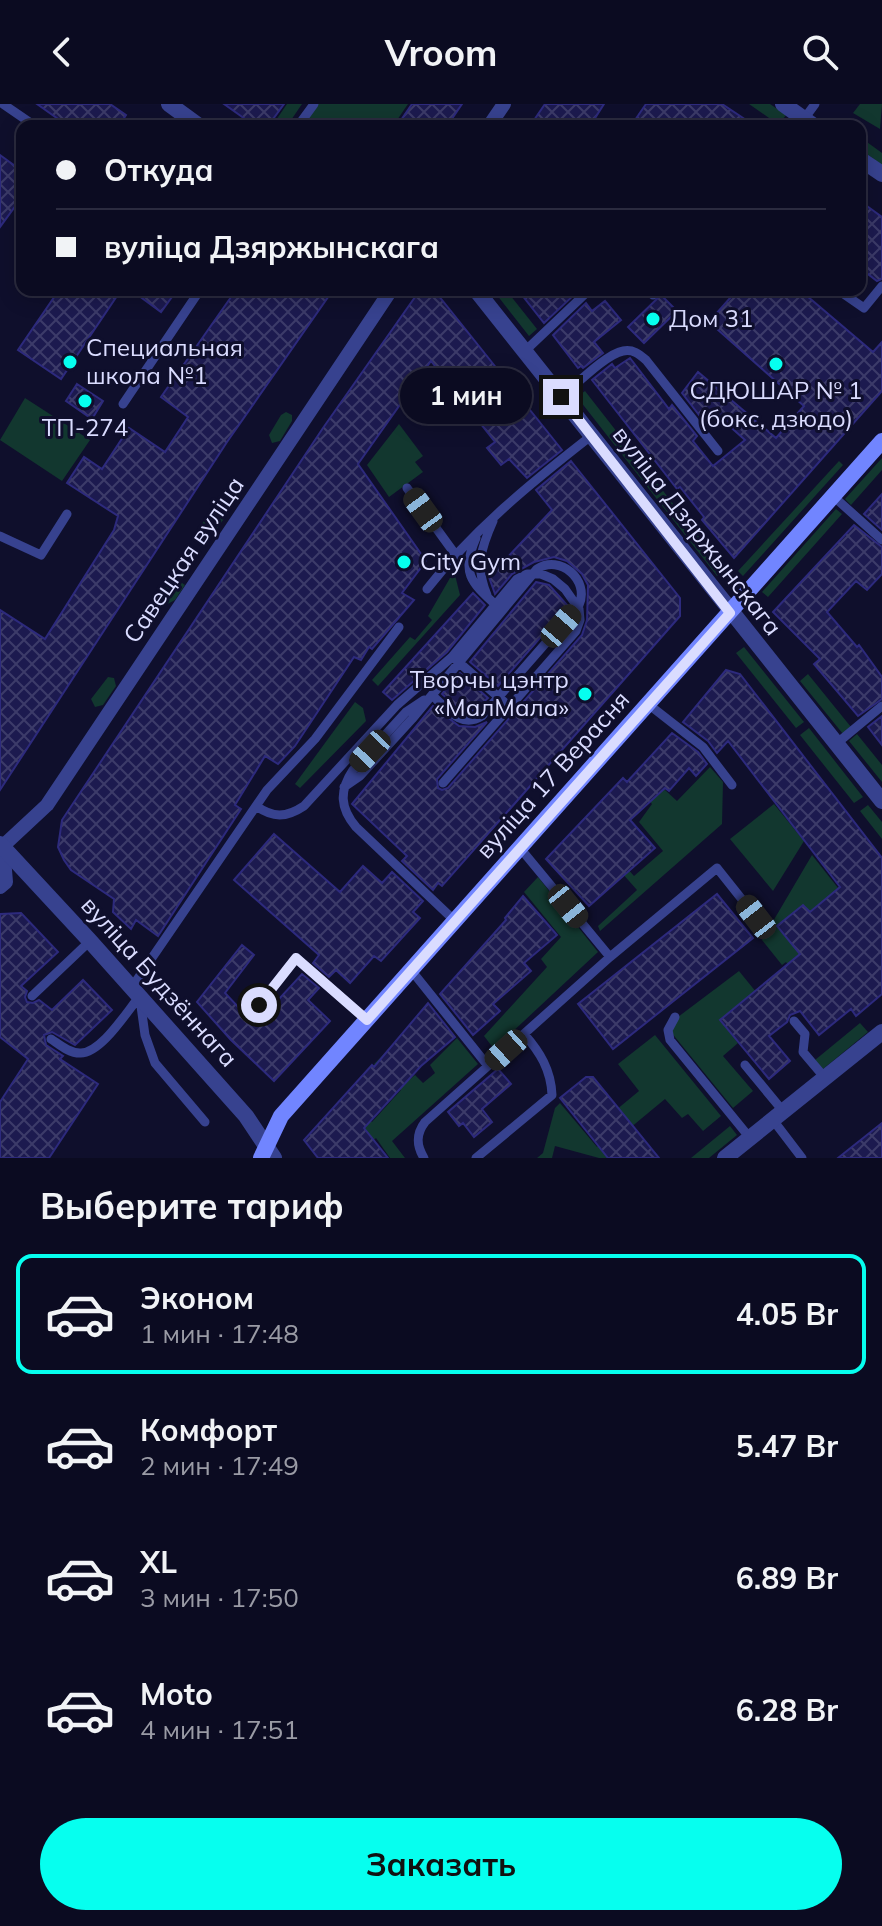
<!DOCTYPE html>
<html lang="ru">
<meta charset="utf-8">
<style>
:root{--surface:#0b0b21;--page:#14142a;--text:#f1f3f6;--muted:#9a9ba5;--line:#2b2b3f;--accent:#06ffef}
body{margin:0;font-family:Mulish,sans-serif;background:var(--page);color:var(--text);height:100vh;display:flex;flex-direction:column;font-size:30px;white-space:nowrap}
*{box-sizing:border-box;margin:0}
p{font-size:26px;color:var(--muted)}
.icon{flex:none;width:44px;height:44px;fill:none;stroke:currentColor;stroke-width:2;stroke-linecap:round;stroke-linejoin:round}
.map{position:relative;height:1054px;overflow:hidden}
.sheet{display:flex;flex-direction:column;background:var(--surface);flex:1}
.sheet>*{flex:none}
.guide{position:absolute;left:16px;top:16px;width:850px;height:176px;border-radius:16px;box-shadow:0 4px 20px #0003,0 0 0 2px var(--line);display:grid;align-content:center;height:176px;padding:0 40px;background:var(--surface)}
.end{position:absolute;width:36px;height:36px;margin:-18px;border:10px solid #dadcff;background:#111;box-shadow:0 0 0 4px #111}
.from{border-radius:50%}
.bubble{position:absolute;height:56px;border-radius:28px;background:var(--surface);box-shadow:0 4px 20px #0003,0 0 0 2px var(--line);font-size:26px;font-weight:700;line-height:56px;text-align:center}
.car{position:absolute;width:24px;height:48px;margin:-24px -12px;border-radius:10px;box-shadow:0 0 6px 2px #0007;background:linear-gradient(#222 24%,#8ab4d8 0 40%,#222 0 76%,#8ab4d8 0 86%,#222 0)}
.guide b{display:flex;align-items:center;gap:28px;height:76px;font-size:30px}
.guide b+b{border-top:2px solid var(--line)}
.guide i{width:20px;height:20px;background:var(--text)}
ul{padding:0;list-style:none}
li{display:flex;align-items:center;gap:24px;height:120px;margin:0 16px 12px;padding:0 24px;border:4px solid transparent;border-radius:16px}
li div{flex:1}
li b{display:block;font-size:30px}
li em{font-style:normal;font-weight:700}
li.active{border-color:var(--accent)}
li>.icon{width:72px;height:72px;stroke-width:1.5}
h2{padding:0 40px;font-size:36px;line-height:96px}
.cta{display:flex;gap:16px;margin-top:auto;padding:16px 40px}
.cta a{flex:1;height:92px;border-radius:48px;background:var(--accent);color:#111;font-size:32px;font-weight:700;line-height:92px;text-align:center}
header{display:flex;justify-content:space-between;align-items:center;height:104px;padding:0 40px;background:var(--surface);font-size:36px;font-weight:700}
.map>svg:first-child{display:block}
</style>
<header><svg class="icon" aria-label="back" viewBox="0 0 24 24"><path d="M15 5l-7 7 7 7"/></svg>Vroom<svg class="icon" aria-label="search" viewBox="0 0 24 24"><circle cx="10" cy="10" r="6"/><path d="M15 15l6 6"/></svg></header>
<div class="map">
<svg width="882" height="1054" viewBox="0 0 882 1054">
<defs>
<pattern id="building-cross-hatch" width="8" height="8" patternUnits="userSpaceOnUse" patternTransform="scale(2)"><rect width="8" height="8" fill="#1c1a4f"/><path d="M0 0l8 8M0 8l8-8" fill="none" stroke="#3c3b69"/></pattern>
</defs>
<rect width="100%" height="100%" fill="#0f0f2c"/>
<!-- grass -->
<path fill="#12372f" d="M287,0h15l-15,22h-15z
M310,0h98l-15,22h-98z
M749,0h21l16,11 -7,10z
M860,0h22l-2,25 -27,-16z
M860,33l22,16v12l-22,-16z
M493,186h13l31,39 -8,7z
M585,287l140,179 -8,6 -140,-179z
M25,294l65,42 -28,41 -62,-41z
M286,308l6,3v6l-12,20 -8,2 -3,-8 12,-20z
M399,320l24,32 -8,6 8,10 -34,25 -22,-32z
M882,354v12l-31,35 -6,-6z
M839,357l4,4 -100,111 -5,-5z
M222,397l5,3 -2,13 -10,15 -13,-8 10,-15z
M836,405l6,5 -74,83 -6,-5z
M454,467l6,24 -82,91 -6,-6 38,-43 5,3 17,-20 -4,-4z
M172,472l13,9 -10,15 -13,7 -2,-4 3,-12z
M744,543l60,75 -8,6 -60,-75z
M808,570l43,53 -8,7 -43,-53z
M108,573l6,1 2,8 -13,19 -8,2 -4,-8z
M355,598l8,6 3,13 -66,67 -5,-4z
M809,624l54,69 -9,6 -54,-68z
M857,630l25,31v17l-33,-41z
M710,663l13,15 -1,42 -122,107 -2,-5 39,-36 -55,-62 5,-5 47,53 29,-25 -24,-29 13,-18 -23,-26 12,-10 36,33z
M774,700l30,37 -31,50 -43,-52z
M868,701l14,17v17l-22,-28z
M812,751l64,81 -62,61 -28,-35 -4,3 -20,-25z
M538,773l60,75 -104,97 -10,-13 63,-69 -6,-8 20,-22 -37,-45z
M739,867l43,53 -40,-22 -22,18 18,23 -15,13 30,35 -20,17 -67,-82z
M860,919l8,9 -45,37 -8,-9z
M655,931l66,81 -18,15 -15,-17 -6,4 -17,-19 -41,34 -14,-18 29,-24 -21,-27z
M457,934l21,26 -86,77 13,17h-15l-14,-20 -16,13 1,-37 11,8 29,-32 -27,-26 11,-11 24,27 6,-5 8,8 12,-10 -5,-8z
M560,999l37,44 17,-14 18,25h-33l-44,-12 -3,12h-15l6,-5 12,-45z
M730,1022l7,9 -28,23h-18z"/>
<!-- building -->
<path fill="url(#building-cross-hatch)" stroke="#2d2a7d" stroke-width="2" d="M37,0h73l16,11 -7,11h-51z
M224,0h60l-16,22h-13z
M412,0h50l-15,22h-50z
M545,0h59l-14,22h-60z
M646,0h76l33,22h-124z
M0,51l22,16v26l-22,30z
M860,97l22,16v62l-5,2 -17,-13z
M59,186h62l-60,89 -43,-29z
M131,186h46l-16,22z
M236,186h97l-106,152 -227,348v-180l45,29 69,-109 4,-14 -51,-33 17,-26 18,12 27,-41 36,24 23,-35 -27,-20z
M420,186h14l128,160 -35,28 -18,-19 -8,6 -14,-17 8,-6 -64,-81 -73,103 68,97 -24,32 12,7 -42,49 -3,-2 -8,13 -7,-3 -59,89 -17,18 -13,-8 -30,49 6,4 -83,127 -22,-16 -5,9 -18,-17 1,-13 -43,-29 -7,-10 -6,-13 4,-27 261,-392z
M518,186h54l3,4 -31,29z
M737,186h63l73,62 9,-10v49l-148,167 -32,-38 2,-3 -24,-30 -3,2 -85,-109 20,-16 3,4 15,-10 39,51 3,-4 25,31 -4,5 20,25 32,-26 -30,-27 -9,11 -24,-31 16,-21 78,66 28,-32 -95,-84z
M661,191l16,16 -33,32 -16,-16z
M605,197l16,19 -27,22 9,11 -20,15 -2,-2 -3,2 -25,-33 33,-32 6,8z
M77,280l26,17 -11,18 -26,-18z
M571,357l109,137v18l-238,270 -4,-3 -5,7 -31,-29 5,-5 -55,-52 81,-98 26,20 16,1 12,-5 -50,57 1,9 4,2 6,-2 134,-153 5,-15 1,-35 -6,-11 -15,-13 -13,-4 -20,5 -22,12 -17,20 -6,-17 63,-67 -16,-20z
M882,390v36l-18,-16z
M854,421l28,22v27l-15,16 -11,-9 -29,31 30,35 2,-2 23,32v22l-24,17 -44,-52 6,-5 -47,-47z
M536,478l13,3 19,21 -70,80 -28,-24z
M473,489l12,12 -38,47 -55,48 -9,-8z
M726,566l14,4 142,184v136l-26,22 -5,-7 -32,26 -19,-24 -10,4 -3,7 -18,14 21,25 -21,18 -49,-59 80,-66 -23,-28 26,-21 7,7 30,-25 -112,-146 -11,12 -9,-12 -25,-19z
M460,569l28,25 -16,14 -13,-3 -17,-15z
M882,612v29l-14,-18z
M672,629l26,19 9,12 -11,12 -7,-8 -20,23 -4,-3 -35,32 25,28 -66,58 -43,-47 77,-81 4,4z
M274,730l66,58 23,-26 19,17 10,-11 31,29 -10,11 7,6 -39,43 -7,-5 -24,27 -14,-13 -7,7 -16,-14 6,-8 -85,-75z
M717,790l36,44 -140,111 -35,-45z
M523,792l34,39 -33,28 7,8 -38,33 7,7 -27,24 -33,-41 66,-74 -1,-2z
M21,809l37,39 -37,34 6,5 -2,6 2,5 6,1 6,-3 13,10 31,-30 29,30 -37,35 -23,-13 -8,3 2,10 17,11 -3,3 38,25 -49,74h-49v-56l28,-43 -28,-22v-123z
M242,841l12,10 -29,38 30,32 47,-51 17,14 -11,12 22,21 -56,60 -43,-41 -34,-38z
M428,899l27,34 -34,29 -57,62 24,30h-70l-14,-18 68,-75 2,2z
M498,965l13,15 -29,25 10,13 -18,15 -11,-14 -4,3 -11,-14z
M586,973h7l66,81h-51l-48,-60z
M882,1019v35h-44z"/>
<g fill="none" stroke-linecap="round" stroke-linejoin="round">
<!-- service -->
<path stroke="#37428f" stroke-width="9" d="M3,0l32,22
M804,15l11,-15
M298,22l16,-22
M648,186l5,5
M838,186l26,18 18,-22
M585,190l12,-4
M525,247l60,-57 -3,-4
M561,293c14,-11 45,-43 62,-46 10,-2 16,3 23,9l72,91
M123,300l77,-114
M407,384l48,66
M833,392l49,44
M0,432l41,19 26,-41
M476,434c-16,36 -4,45 22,69
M427,485c46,-59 105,-107 164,-153
M487,491c-12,-28 -6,-47 6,-74
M455,555l55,48
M424,596l-18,12 -53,58c-14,21 -13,38 3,57l99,94
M648,600l55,43 29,38
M836,640l46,-38
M344,683l16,-11 52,-57 125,-150c23,-15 53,11 42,36l-97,111c-21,13 -35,-7 -50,-21
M256,702c17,12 30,12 48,0l93,-101 55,-48 65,-78 10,-5h14l12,5 12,10 14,20 1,11 -4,11 -133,152
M520,744l90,109
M411,866l77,96 122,-109 107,-89 39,49
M132,883l135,-197 48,-51 84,-112
M32,892l58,-55
M140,895l5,36 10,28 50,59
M259,901l37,-47 71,62
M675,913l-7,13 2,10 80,98
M794,917l11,13 -2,18 22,26
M51,935c9,6 18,14 29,14 21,1 47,-42 60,-57
M745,961l38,46
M773,1016l29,38
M424,1054c-8,-13 -8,-24 1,-36l63,-56
M476,1054l76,-63c-1,-25 -12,-43 -28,-61"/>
<!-- pedestrian -->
<path stroke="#37428f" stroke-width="14" d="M489,22l15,-22
M0,743l3,-1 44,-41 344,-515
M0,783l6,-5 -3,-36"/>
<!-- minor -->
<path stroke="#37428f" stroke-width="16" d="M169,0l30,22
M783,0l31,22
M860,55l22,15
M476,186l406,511
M0,740l90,97 156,175 28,42
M725,1054l157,-126"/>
<!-- secondary -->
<path stroke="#7185ff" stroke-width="16" d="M261,1054l20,-42 601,-675"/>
</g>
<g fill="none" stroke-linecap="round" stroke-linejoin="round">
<!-- route -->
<path stroke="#dadcff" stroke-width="10" d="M259,901l37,-47 71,62 363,-407 -169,-216"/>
</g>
<!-- markers -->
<g fill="#06ffef" stroke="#0f0f2c" stroke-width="3">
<circle cx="653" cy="215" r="8"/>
<circle cx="70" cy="258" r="8"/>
<circle cx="776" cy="260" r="8"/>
<circle cx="85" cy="297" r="8"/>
<circle cx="404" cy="458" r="8"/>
<circle cx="585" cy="590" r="8"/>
</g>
<g text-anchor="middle" stroke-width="6" stroke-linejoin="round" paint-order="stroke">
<!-- poi labels -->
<g font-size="24" fill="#dadcff" stroke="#0f0f2c" text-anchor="start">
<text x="669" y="223">Дом 31</text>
<text x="86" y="252">Специальная<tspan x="86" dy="28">школа №1</tspan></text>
<text x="776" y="295" text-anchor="middle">СДЮШАР № 1<tspan x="776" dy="28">(бокс, дзюдо)</tspan></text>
<text x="85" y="332" text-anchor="middle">ТП-274</text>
<text x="420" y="466">City Gym</text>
<text x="569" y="584" text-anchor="end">Творчы цэнтр<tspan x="569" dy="28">«МалМала»</tspan></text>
</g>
<!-- street labels -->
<g font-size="24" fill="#dadcff" stroke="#0f0f2c">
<text transform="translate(697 427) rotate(52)" y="8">вуліца Дзяржынскага</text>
<text transform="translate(184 456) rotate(-56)" y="8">Савецкая вуліца</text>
<text transform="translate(553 671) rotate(-48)" y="8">вуліца 17 Верасня</text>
<text transform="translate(159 878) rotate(48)" y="8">вуліца Будзённага</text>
</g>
</g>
</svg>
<i class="end from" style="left:259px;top:901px"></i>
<i class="end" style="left:561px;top:293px"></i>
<div class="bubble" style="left:400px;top:264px;width:132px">1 мин</div>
<i class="car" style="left:423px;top:406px;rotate:324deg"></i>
<i class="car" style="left:561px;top:522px;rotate:41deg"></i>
<i class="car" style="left:370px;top:647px;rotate:223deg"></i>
<i class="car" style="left:568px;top:802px;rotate:141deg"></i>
<i class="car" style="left:756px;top:813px;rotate:322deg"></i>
<i class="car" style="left:506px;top:946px;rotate:228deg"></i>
<div class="guide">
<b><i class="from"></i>Откуда</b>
<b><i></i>вуліца Дзяржынскага</b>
</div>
</div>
<section class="sheet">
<h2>Выберите тариф</h2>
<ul>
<li class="active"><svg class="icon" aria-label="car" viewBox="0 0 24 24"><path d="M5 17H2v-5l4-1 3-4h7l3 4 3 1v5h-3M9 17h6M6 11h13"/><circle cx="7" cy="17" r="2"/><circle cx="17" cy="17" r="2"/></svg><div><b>Эконом</b><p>1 мин · 17:48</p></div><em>4.05 Br</em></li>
<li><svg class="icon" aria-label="car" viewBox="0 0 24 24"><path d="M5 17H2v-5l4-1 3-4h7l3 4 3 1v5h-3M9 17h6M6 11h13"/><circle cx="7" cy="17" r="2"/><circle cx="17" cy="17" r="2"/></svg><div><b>Комфорт</b><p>2 мин · 17:49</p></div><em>5.47 Br</em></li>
<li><svg class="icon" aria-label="car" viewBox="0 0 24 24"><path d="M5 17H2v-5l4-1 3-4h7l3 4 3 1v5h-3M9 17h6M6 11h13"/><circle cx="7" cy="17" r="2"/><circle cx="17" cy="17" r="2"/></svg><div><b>XL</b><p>3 мин · 17:50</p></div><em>6.89 Br</em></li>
<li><svg class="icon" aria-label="car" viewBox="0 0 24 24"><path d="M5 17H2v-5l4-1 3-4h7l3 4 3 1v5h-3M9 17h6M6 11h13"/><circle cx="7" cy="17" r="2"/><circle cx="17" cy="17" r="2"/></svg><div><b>Moto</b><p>4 мин · 17:51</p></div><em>6.28 Br</em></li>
</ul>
<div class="cta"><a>Заказать</a></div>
</section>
